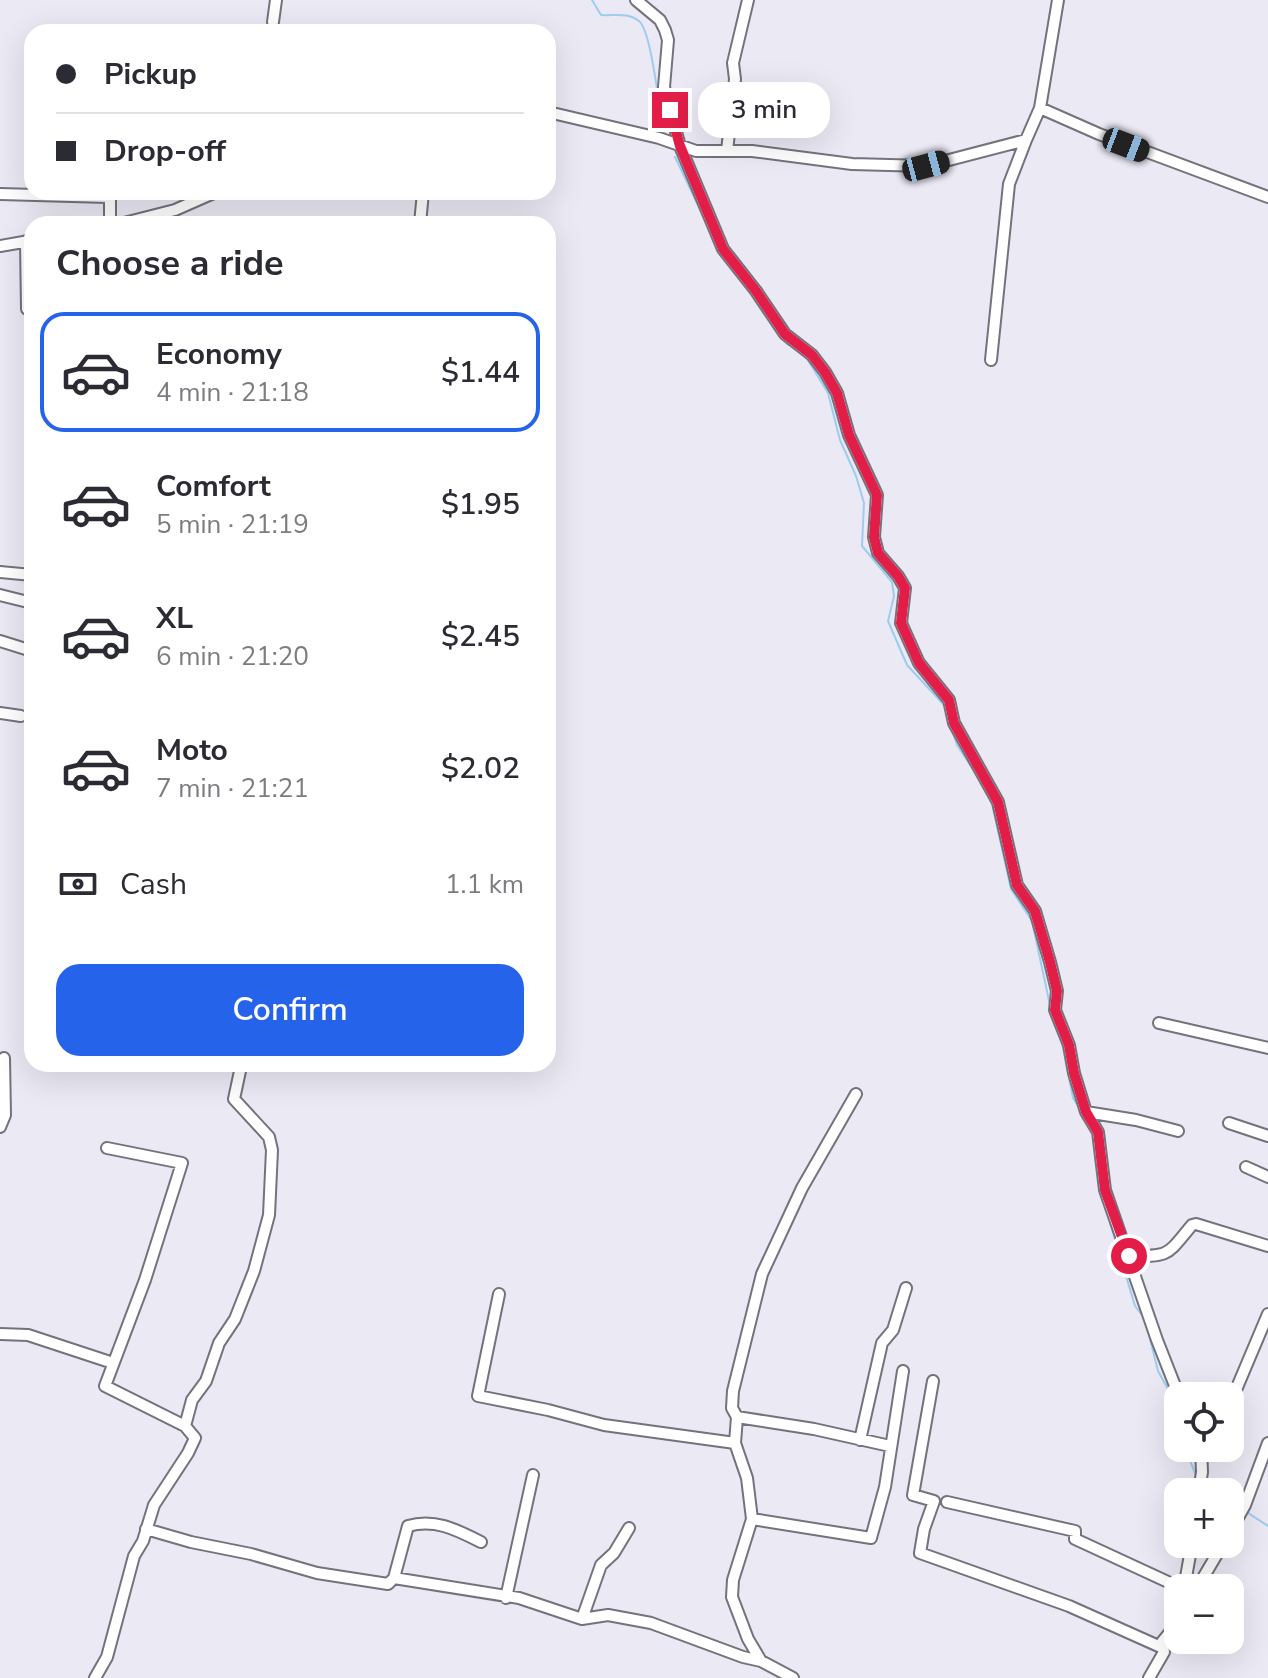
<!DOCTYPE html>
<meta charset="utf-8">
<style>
:root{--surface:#fff;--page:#f7f7f7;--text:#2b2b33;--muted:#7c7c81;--line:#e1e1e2;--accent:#2563eb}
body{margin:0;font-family:"Nunito Sans",sans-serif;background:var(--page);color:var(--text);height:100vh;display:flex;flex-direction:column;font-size:30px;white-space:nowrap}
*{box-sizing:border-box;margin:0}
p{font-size:26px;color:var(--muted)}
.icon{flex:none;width:44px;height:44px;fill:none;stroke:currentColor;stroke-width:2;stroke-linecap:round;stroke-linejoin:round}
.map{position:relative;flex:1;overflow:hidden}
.drawer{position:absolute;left:24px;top:216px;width:532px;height:856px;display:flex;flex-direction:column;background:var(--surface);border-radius:24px;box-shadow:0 8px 32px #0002}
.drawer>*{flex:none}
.banner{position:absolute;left:24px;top:24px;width:532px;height:176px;border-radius:24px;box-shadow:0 8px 32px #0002;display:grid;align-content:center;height:176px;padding:0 32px;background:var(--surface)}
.tools{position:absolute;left:1164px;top:1382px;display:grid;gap:16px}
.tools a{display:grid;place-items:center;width:80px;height:80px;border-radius:16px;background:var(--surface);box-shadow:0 8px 32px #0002;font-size:40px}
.end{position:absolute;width:36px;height:36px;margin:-18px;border:10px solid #e11d48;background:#fff;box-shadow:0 0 0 4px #fff}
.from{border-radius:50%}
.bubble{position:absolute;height:56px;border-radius:24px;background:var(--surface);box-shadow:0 8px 32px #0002;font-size:26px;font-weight:600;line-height:56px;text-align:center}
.car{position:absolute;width:24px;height:48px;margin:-24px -12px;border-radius:10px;box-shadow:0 0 6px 2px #0007;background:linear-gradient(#222 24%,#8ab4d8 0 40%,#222 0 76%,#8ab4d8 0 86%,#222 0)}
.banner b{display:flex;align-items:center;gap:28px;height:76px;font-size:30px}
.banner b+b{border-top:2px solid var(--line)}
.banner i{width:20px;height:20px;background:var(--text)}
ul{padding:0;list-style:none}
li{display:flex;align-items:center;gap:24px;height:120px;margin:0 16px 12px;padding:0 16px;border:4px solid transparent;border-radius:24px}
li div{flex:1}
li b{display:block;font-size:30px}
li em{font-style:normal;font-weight:600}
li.selected{border-color:var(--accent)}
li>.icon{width:72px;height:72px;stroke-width:1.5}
h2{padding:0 32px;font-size:36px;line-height:96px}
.pay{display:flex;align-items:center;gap:20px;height:88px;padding:0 32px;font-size:30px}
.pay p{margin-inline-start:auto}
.primary-button{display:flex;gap:16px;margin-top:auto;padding:16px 32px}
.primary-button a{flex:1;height:92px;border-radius:24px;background:var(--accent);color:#fff;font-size:32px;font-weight:600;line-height:92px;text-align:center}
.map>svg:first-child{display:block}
</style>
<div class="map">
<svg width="1268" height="1678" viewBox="0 0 1268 1678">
<rect width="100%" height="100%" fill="#ebe9f4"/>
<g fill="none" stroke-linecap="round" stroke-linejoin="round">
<!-- stream -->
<path stroke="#9dccf1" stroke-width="2" d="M592,0l9,15c13,1 27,-3 38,6 13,11 20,90 25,112
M675,157l33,69
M771,322l7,11
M782,338l5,6 12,7
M806,357l22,36 12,47 16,36 8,27 -2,43 30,36 2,14 -6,25 19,44 37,40
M952,730l5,15 25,38
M991,799l20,90 21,32 19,89
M1052,1016l10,26 11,56 7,11
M1103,1199l32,107 10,13 13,52 20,36
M1185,1448l12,30
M1207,1485l9,7
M1230,1502l10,6
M1245,1511l23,15"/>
<!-- minor casing -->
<g stroke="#74727c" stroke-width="14">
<path id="minor" d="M636,0l24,20 5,10 3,10 -4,47 6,23 10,36 43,103 33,42 29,43 27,21 13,17 12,21 12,42 28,60 -3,42 4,16 20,23 7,12 -4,35 18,40 30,37 5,23 44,79 19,83 18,26 15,51 7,29 -2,19 14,35 5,28 12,39 12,20 7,58 52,150 22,56
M273,22l3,-22
M1040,108l18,-108
M548,112l111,26 37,13h56l100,13 74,2 100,-26 14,-32 59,26 169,63
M727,151l8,-72 -2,-16 15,-63
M0,194l108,3 2,2v25
M120,224l55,-14 41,-18
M420,224l3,-32
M26,241l1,68
M0,246l29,-5
M991,360l18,-176 17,-44
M0,572l32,3
M0,595l32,8
M0,641l32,10
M0,713l21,3
M1159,1023l109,25
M1086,1112l50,8 42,11
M1229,1123l39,13
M0,1127l5,-12 -1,-57
M107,1148l75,15 -37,117 -40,106 80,40
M1246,1167l22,10
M1129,1256c42,0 37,0 63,-31l4,-1 72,22
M499,1294l-21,102 70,14 56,15 131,18
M0,1334l28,1 85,28
M933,1381l-20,114 21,6 -10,28 -4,24 149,53 94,42
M1230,1404l38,-90
M737,1417l77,12 76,17
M860,1440l22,-97 11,-13 13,-42
M1199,1492l3,-20 -1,-24
M947,1502l128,29v8l106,49
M752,1519l119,19 14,-51 18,-116
M146,1529l45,13 60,12 66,19 71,11 6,-6 125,20 63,21 26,-4 43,8 92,34 18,4
M1230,1532l15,-27 23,-62
M394,1578l14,-52c27,-8 49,4 73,16
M1184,1588l8,-44
M1197,1588l26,-44
M506,1598l27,-123
M582,1619l19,-54 13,-12 15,-25
M95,1678l12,-21 27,-101 9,-15 11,-36 34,-52 7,-15 -10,-12 7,-26 14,-19 13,-38 16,-24 19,-48 15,-56 3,-65 -3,-13 -35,-38 6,-28
M793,1678l-32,-17 -13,-22 -16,-42 1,-17 19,-61 -5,-41 -12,-35 2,-26 -5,-9 1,-17 29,-117 40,-86 54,-94
M1149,1678l15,-26 -2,-10 16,-20"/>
</g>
<!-- minor -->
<use href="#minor" stroke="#fff" stroke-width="10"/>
</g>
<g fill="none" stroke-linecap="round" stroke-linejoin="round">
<!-- route -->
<path stroke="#e11d48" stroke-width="10" d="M670,110l10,36 43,103 33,42 29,43 27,21 13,17 12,21 12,42 28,60 -3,42 4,16 20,23 7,12 -4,35 18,40 30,37 5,23 44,79 19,83 18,26 15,51 7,29 -2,19 14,35 5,28 12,39 12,20 7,58 24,66"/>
</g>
</svg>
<div class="tools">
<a><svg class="icon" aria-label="locate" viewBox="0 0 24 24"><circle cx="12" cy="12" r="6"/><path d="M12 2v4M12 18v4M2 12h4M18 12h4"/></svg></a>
<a>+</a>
<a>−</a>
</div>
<i class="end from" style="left:1129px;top:1256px"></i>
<i class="end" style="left:670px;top:110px"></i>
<div class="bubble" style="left:698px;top:82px;width:132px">3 min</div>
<i class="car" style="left:1126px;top:145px;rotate:111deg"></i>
<i class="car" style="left:926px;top:166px;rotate:75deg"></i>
<div class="banner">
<b><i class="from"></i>Pickup</b>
<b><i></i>Drop-off</b>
</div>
<section class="drawer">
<h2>Choose a ride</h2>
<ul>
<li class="selected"><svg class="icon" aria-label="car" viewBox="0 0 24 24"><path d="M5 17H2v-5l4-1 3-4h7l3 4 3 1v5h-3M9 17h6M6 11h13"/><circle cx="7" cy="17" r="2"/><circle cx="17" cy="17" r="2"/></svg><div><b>Economy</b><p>4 min · 21:18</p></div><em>$1.44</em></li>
<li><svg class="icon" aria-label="car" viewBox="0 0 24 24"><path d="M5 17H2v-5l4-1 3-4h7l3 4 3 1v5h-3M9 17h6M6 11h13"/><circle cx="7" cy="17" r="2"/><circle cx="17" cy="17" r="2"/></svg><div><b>Comfort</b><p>5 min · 21:19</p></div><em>$1.95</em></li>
<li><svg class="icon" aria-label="car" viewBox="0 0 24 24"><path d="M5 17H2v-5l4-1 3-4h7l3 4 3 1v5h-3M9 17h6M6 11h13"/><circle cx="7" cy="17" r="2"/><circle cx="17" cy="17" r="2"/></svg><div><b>XL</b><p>6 min · 21:20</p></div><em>$2.45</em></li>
<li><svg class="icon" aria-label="car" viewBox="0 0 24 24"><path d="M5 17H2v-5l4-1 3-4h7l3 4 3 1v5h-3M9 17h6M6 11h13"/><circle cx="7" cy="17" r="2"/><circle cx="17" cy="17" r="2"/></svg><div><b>Moto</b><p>7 min · 21:21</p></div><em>$2.02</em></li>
</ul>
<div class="pay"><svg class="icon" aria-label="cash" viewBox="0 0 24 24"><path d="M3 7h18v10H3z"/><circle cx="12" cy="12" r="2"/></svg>Cash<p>1.1 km</p></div>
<div class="primary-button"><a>Confirm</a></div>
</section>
</div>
